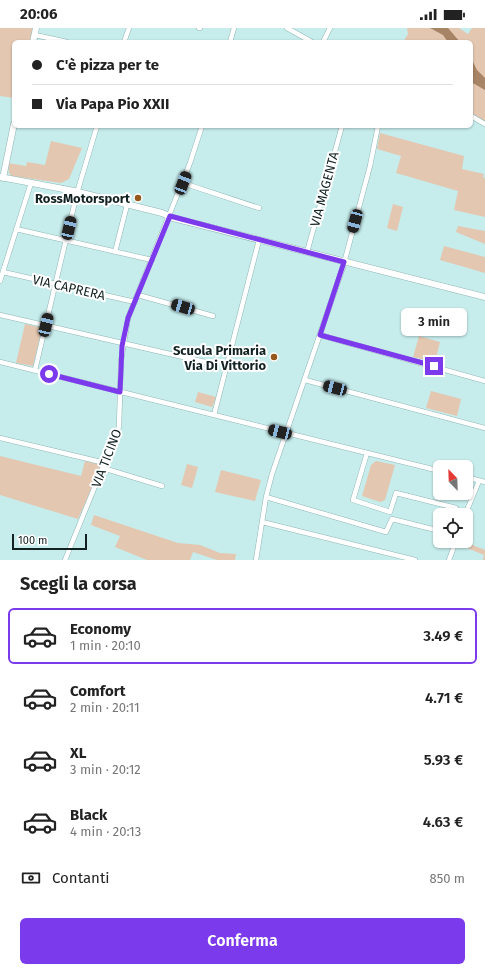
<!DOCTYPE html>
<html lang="it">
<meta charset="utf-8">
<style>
:root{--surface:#fff;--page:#f6f6f6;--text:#222;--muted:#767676;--line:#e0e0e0;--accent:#7c3aed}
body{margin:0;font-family:"Fira Sans",sans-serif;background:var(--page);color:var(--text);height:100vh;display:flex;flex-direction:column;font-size:15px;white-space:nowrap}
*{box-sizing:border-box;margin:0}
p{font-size:13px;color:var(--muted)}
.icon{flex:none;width:22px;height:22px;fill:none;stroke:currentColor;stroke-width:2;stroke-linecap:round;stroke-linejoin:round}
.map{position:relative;height:532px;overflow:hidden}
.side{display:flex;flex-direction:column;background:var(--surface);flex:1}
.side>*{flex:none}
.top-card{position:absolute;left:12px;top:12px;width:461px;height:88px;border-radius:6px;box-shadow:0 1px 3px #0004;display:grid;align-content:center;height:88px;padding:0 20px;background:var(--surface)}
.needle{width:26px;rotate:337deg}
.buttons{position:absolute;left:433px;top:432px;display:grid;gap:8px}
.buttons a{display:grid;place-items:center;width:40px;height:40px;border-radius:6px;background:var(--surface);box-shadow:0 1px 3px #0004;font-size:20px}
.scale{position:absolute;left:12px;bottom:10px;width:75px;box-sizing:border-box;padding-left:4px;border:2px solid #122121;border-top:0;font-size:11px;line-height:14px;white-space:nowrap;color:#122121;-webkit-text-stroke:3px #fff;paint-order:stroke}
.end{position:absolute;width:18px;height:18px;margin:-9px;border:5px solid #7c3aed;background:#fff;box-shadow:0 0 0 2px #fff}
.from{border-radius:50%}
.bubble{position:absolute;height:28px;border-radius:6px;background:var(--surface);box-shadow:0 1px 3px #0004;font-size:13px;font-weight:600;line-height:28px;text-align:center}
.car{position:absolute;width:12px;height:24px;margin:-12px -6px;border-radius:5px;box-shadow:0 0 3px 1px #0007;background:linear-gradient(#222 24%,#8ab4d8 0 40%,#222 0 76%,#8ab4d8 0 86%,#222 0)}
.top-card b{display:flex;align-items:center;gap:14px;height:38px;font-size:15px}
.top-card b+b{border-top:1px solid var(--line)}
.top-card i{width:10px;height:10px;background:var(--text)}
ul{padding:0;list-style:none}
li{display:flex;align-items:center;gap:12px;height:56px;margin:0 8px 6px;padding:0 12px;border:2px solid transparent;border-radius:6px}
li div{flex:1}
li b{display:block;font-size:15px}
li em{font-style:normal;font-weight:600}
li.selected{border-color:var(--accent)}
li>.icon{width:36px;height:36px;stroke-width:1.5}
h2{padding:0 20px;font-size:18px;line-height:48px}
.pay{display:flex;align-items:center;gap:10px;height:44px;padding:0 20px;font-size:15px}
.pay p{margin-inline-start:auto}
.action{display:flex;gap:8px;margin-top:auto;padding:8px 20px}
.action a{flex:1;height:46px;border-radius:6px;background:var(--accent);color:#fff;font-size:16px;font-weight:600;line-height:46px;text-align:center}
.status{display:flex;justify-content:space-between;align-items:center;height:28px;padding:0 20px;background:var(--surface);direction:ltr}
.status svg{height:11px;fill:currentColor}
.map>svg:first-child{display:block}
</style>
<div class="status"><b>20:06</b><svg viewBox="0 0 49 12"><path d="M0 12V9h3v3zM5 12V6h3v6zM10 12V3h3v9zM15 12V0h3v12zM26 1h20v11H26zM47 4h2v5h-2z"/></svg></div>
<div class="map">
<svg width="485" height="532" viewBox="0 0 485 532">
<rect width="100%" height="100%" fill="#c6ecec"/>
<!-- green -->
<path fill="#e4c7b1" d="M0,0h33l-3,14h-16v56l-14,-2z
M407,0h52l9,6 4,-6h13v94l-14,-9v-71h-68l5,-8z
M380,105l84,23 -2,13 22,5 -1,3 2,1v39l-31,-7 4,-19 -62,-18 5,-17 -24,-7z
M51,113l31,7 -13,31 -8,4 -49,-7 -3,-3 -1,-10 18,3 1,-4 18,3z
M393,176l10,3 -6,24 -10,-3z
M458,198l27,5v13l-29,-12z
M444,218l41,11v16l-45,-13z
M25,296l17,4 -9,38 -17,-3z
M419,308l21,6 -5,20 -22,-5z
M431,363l30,8 -4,17 -31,-8z
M198,364l18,5 -4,10 -17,-5z
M0,428l81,20 4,-15 17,4 -24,54 -78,-24z
M376,433l19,4 -10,35 -5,2 -18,-6 9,-31z
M187,436l11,3 -6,21 -11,-3z
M221,442l40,10 -6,21 -40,-9z
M94,487l84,28 22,2 20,8 16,1 -1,6h-18l-24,-8 -3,8h-43l-32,-13 5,-11 -29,-11z
M456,513h6l23,9v10h-2l1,-5 -29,-12z"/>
<!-- water -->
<path fill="#a88466" d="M430,0h18l12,14h-12l-5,-7z
M471,30l6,12 8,8v12l-14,-8z"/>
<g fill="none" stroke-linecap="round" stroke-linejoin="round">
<!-- street casing -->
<g stroke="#91b6b6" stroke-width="5.5">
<path id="street" d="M199,0h1
M287,0l25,14
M35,7l32,7
M124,14l5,-14
M230,14l4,-14
M323,14l7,-14
M471,88l14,8
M183,155l76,25
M16,201l136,31
M115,224l12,-47
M307,224l35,-126
M3,244l132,30
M0,253l31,-98
M138,267l75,21
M0,287l205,47
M320,307l165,46
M0,334l440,109
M35,342l42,-177 20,-67
M305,352l180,48
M214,387l45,-175
M0,410l105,25
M367,425l-14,47 37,12 6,-19 60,15
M103,440l59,18
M466,449l19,5
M266,469l120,35 6,-13 48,12
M465,487l14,-34
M262,494l153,38
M65,532l54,-133 2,-66 7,-43 62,-155 12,-37
M256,532l10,-63 6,-23 71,-207 27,-101 8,-40
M449,532l7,-19"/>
</g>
<!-- secondary casing -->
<g stroke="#91b6b6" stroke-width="7">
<path id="secondary" d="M33,14l3,-14
M0,149l74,14 88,22 11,5 312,79
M3,150l11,-54"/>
</g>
<!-- street -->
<use href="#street" stroke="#fff" stroke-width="4.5"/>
<!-- secondary -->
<use href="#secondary" stroke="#fff" stroke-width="6"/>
</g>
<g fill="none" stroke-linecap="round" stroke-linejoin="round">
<!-- route -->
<path stroke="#7c3aed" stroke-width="5" d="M49,346l71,18 2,-46 6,-28 42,-102 174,46 -24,73 114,31"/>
</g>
<!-- markers -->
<g fill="#96581d" stroke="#fff" stroke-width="1.5">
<circle cx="138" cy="170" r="4"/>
<circle cx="274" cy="329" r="4"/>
</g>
<g text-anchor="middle" stroke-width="4" stroke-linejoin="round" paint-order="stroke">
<!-- street labels -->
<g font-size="13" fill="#122121" stroke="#fff">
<text transform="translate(324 161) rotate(-75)" y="5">VIA MAGENTA</text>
<text transform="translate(69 259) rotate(13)" y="5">VIA CAPRERA</text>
<text transform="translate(106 430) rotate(-69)" y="5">VIA TICINO</text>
</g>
<!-- poi labels -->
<g font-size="13" font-weight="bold" fill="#122121" stroke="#fff" text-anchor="end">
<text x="130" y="175">RossMotorsport</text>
<text x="266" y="327">Scuola Primaria<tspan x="266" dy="15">Via Di Vittorio</tspan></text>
</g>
</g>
</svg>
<div class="buttons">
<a><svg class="needle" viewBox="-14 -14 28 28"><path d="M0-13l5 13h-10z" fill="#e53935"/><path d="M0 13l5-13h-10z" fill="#767676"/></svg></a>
<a><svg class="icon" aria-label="locate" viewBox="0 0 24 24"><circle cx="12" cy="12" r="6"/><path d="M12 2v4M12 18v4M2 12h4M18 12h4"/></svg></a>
</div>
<div class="scale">100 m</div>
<i class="end from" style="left:49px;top:346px"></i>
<i class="end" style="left:434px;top:338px"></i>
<div class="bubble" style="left:401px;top:280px;width:66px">3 min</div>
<i class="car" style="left:183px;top:155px;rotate:21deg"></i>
<i class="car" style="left:355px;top:193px;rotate:195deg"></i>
<i class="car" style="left:69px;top:200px;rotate:13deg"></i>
<i class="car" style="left:183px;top:279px;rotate:286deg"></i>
<i class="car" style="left:46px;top:297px;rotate:13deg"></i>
<i class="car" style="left:335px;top:360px;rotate:285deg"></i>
<i class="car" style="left:280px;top:404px;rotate:284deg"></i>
<div class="top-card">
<b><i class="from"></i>C'è pizza per te</b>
<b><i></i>Via Papa Pio XXII</b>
</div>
</div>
<section class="side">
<h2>Scegli la corsa</h2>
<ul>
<li class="selected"><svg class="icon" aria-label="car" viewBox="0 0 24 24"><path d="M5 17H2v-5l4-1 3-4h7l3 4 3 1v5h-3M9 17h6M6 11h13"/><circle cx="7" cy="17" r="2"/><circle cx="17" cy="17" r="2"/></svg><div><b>Economy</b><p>1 min · 20:10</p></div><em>3.49 €</em></li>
<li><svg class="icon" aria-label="car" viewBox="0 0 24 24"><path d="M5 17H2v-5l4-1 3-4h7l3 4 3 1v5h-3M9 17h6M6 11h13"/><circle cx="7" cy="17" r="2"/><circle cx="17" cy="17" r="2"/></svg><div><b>Comfort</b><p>2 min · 20:11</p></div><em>4.71 €</em></li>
<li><svg class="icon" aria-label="car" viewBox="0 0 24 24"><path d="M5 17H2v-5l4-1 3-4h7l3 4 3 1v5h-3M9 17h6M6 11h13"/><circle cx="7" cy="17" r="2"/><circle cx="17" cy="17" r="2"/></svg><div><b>XL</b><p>3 min · 20:12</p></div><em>5.93 €</em></li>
<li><svg class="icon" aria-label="car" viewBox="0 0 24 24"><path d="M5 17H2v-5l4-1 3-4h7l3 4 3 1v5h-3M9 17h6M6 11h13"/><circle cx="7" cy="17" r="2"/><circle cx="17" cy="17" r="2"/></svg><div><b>Black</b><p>4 min · 20:13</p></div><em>4.63 €</em></li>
</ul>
<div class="pay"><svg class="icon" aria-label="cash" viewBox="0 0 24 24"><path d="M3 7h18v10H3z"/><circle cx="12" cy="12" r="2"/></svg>Contanti<p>850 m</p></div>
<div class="action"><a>Conferma</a></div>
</section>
